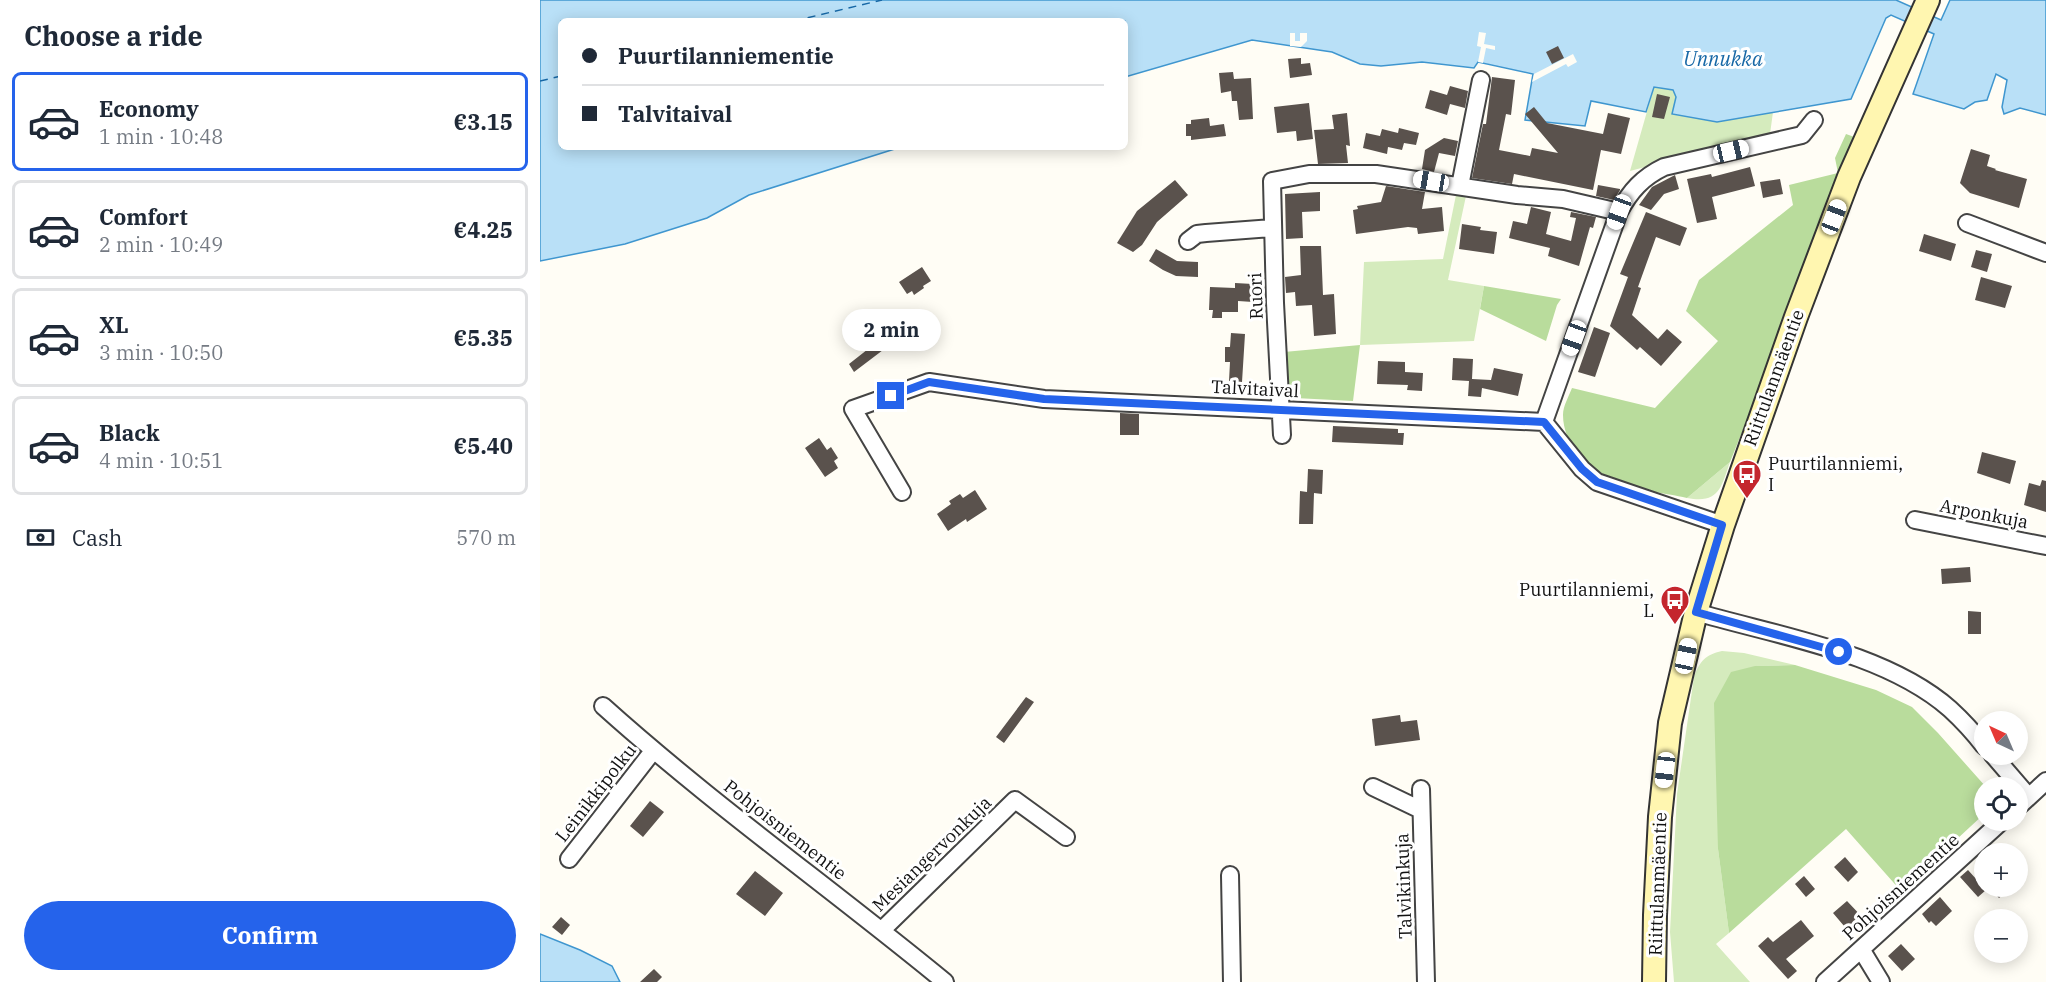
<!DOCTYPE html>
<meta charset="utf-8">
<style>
:root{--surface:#fff;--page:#f2f2f3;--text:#1f2937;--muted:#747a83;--line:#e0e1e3;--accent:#2563eb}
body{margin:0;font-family:"IBM Plex Serif",serif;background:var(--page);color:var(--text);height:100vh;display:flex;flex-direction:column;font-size:22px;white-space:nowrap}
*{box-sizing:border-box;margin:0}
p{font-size:20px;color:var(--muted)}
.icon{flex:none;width:33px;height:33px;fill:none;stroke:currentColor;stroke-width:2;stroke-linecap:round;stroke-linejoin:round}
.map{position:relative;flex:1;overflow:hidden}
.panel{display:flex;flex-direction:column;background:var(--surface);width:540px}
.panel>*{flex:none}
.top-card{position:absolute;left:18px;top:18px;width:570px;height:132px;border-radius:9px;box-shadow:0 3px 15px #0003;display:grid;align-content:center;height:132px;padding:0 24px;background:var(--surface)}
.needle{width:39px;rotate:316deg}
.buttons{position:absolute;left:1434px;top:711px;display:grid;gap:12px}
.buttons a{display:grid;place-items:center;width:54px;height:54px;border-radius:50%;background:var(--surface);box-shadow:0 3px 15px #0003;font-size:30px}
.end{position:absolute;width:27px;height:27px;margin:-14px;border:8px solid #2563eb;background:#fff;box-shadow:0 0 0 3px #fff}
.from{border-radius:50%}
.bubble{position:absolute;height:42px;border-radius:21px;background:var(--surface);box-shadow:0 3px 15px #0003;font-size:20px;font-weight:800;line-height:42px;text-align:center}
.car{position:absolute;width:18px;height:36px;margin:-18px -9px;border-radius:8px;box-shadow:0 0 4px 2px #0007;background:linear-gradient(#fff 24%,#345 0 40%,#fff 0 76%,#345 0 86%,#fff 0)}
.top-card b{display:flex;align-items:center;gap:21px;height:57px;font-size:22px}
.top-card b+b{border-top:2px solid var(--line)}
.top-card i{width:15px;height:15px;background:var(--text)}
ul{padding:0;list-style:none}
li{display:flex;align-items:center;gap:18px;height:99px;margin:0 12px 9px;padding:0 12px;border:3px solid var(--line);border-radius:9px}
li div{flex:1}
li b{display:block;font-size:22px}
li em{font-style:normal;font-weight:800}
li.current{border-color:var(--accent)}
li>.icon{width:54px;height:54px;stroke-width:1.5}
h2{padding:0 24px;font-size:27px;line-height:72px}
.pay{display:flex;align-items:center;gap:15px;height:66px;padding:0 24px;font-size:22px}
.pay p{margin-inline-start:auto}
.cta{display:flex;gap:12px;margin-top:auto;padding:12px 24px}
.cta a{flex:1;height:69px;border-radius:36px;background:var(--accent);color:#fff;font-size:24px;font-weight:800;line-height:69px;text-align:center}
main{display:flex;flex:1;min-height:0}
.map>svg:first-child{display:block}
</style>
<main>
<section class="panel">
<h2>Choose a ride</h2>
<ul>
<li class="current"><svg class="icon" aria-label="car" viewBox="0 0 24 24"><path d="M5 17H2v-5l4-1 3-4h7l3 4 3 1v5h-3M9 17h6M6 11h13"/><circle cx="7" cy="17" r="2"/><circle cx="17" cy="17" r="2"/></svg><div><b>Economy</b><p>1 min · 10:48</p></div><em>€3.15</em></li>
<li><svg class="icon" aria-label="car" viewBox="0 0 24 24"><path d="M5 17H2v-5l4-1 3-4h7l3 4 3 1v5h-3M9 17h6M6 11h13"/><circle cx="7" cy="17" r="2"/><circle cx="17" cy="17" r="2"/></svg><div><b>Comfort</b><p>2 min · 10:49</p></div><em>€4.25</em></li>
<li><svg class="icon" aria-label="car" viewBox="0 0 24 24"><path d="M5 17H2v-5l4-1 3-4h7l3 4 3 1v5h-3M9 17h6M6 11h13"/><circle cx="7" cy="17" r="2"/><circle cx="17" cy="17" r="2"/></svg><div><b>XL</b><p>3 min · 10:50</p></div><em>€5.35</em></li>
<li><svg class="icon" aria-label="car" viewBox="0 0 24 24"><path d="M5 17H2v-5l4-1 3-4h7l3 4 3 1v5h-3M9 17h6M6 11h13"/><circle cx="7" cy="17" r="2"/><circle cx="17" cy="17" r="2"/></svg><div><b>Black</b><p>4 min · 10:51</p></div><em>€5.40</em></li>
</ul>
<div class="pay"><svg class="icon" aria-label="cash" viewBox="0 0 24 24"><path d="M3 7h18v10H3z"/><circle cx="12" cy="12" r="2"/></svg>Cash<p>570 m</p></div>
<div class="cta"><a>Confirm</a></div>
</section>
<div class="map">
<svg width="1506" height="982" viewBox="0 0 1506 982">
<rect width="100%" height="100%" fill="#fffdf5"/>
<!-- green -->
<path fill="#d5ebbd" d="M1114,87l19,3 3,7 -3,17 44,8 56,-10 -3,22 -140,37z
M916,195l10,1 -18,84 36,6 -10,55 -114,4 4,-83 79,-3z
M1190,462c-9,26 -11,42 -43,36z
M1182,651l22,2 51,12 -40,1 -37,183 11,84 -13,11 34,38h-76l-4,-50 7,-138 17,-117c6,-16 11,-22 28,-26z"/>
<!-- forest -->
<path fill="#b9dc9c" d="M1306,134l14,5 -130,323 -43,36c-21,-5 -54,-8 -73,-16 -26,-11 -51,-38 -51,-67 0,-9 6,-19 9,-27l83,20 63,-67 -32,-30 13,-31 94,-75 -4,-20 49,-12 -3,-15z
M944,286l77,13 -4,6 -11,36 -66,-32z
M820,345l-7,56 -58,-3c-12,-9 -10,-32 -11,-46z
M1255,665l81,25 36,17 26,26 48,54 -2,27 -83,77 -55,-62 -117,104 -11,-84 -4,-146 17,-31 24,-6z"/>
<!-- water -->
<path fill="#b9e0f7" stroke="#3f96cf" stroke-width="1.5" d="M0,0h1356l45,20 9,-20h96v115l-26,-7 -16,6 -2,-7 5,-27 -11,-6 -9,26 -12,2 -11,7 -51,-15 21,-60 -43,-19 -5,3 -35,81 -134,23 -45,-8 4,-17 -3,-7 -19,-3 -8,25 -55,-11 -6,25 -60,-6 8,-46 -55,-12 -4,6 -52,-6 -41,4 -21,-2 -28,-12 -80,-12 -127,37v-56h-564v126h340l-152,48 -42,23 -82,26 -85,17z
M0,934l40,16 32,16 8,16h-80z"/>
<!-- pier -->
<path fill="#fffdf5" d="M939,32l7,1 -2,11 11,2v4l-9,-2 -3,15 -5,-1 3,-15 -4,-1z
M750,33h5v8h5v-8h7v8l-6,6 -11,-1z
M1033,54l4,8 -9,5 -2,-3 -34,18 2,-8z"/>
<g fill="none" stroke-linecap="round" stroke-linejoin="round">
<!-- ferry -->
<path stroke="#1768a6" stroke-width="1.5" stroke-dasharray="8 6" stroke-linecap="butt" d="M254,21l88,-21
M0,81l21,-5"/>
</g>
<!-- building -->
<path fill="#5a524d" d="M1018,46l6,12 -12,6 -6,-12z
M761,58v6l9,-1 2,12 -22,3 -2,-19z
M693,72l1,7 17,-1 2,41 -14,1 -2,-19h-5l-1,-10 -10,2 -2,-20z
M952,77l23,3 -4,35 -5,-1 -7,36 31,6 2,-8 26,5 -33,-39 9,-7 13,16 56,11 5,-21 22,5 -9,36 -20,-4 -8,40 -79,-16 -2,10 -40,-6 11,-54h3z
M910,86l18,5 -3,17 -15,-4 -3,11 -22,-7 5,-18 17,5z
M1117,94l13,3 -6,22 -12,-2z
M769,103l4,36 -16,2 -1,-10 -19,2 -3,-26z
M807,113l3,33 -4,-1 2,18 -30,1 -4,-34 20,-1 -2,-14z
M669,118l1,8 14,-2 2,12 -35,4v-4h-5v-12h5v-4z
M859,128l20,5 -3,12 -12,-2 -2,7 -14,-3 -1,7 -24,-6 3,-15 14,3 2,-7 16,4z
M904,138l14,3 -3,15 -16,-3 -5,19 -12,-3 3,-19z
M1431,149l19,6 -3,11 9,3 -1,1 32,9 -8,29 -49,-15 -10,-10z
M1210,167l5,19 -43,11 5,22 -20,4 -10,-44 24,-5 1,3z
M1135,175l4,14 -15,5 -13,16 -12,-5 13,-18z
M1240,179l3,15 -20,4 -3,-16z
M635,180l13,15 -31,27 -15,23 -9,7 -16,-9 20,-32z
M1058,185l22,4v1l-6,10 -18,-4z
M846,186l39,6 -3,17 20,-2 2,24 -26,3 -1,-6 -9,-1 -52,7 -3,-24 5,-1 -1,-3 24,-4z
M780,192v19l-18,1 1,26 -17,1 -1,-45z
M991,207l20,5 -5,22 25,7 5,-23 -6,-1 1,-5 25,5 -3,11 -3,-1 -11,39 -31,-10 2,-8 -41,-10 4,-17 14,3z
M1106,212l41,16 -7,18 -24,-9 -18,50 3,1 -9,27 26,24 9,-10 15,13 -21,24 -21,-19 -3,3 -27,-24 18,-49 -8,-3z
M922,224l19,3 -1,3 17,2 -3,22 -35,-5z
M1384,234l32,10 -5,17 -32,-10z
M760,246h21l2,49 11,-1 2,40 -22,2 -2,-31 -16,1 -1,-14 -9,1 -1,-16 16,-2z
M616,249l21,12 21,1v15l-22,-1 -13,-6 -14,-9z
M1436,250l16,4 -5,18 -16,-5z
M382,267l9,14 -8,5 1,2 -10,7 -2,-4 -5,3 -8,-12z
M1441,277l31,9 -7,22 -30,-8z
M695,283l18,1v18l-15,-1v11h-16v6h-10l1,-8h-4l1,-23 25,1z
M1054,327l16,6 -15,44 -17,-5z
M691,333l14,1 -3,48 -13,-1 1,-19h-5v-15h5z
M337,342l6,8 -29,22 -5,-8z
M913,358l20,1 -1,20 19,1 3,-12 29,6 -5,22 -36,-8 -1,9 -13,-1 1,-15 -17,-1z
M838,361l27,1v10l18,1 -1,18 -15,-1 1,-5 -31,-1z
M580,413l19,1v21h-19z
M793,426l65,3v4h6l-1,12 -71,-3z
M279,438l8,12 4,-3 7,11 -4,3 4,7 -13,9 -20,-29z
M1442,452l34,9 -6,23 -33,-11z
M768,469l15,1 -1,24 -8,-1 -1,31h-14l1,-33 7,1z
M1502,480l4,1v31l-22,-7 5,-22 11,3z
M435,490l12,19 -20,13 -1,-3 -18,12 -11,-17 14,-10 -2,-3 11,-7 3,4z
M1430,567l1,15 -29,2 -1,-15z
M1428,611l13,1v22h-13z
M486,697l8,5 -30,41 -8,-6z
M860,715l1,7 16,-2 3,20 -45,6 -3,-27z
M110,801l14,11 -21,25 -13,-11z
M1305,857l13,15 -10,10 -14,-15z
M1428,870l18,20 -8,7 -18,-20z
M215,871l28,22 -18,23 -29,-22z
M1264,876l11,13 -9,8 -11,-13z
M1448,886h24l-13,12z
M1400,897l12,14 -16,15 -5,-5 -2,2 -7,-9z
M1307,901l18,19 -15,13 -17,-20z
M21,917l9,8 -8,10 -10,-8z
M1261,920l13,16 -28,23 11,12 -9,8 -30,-33 10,-9 5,5z
M1361,944l14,15 -13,12 -14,-15z
M114,969l8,8 -5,5h-17z"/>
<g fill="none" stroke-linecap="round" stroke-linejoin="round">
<!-- street casing -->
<g stroke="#444" stroke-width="20">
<path id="street" d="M920,186l21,-106
M1427,223l79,30
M648,241l9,-7 9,-1 67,-5
M1004,422l75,-210c11,-21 24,-35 45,-45l138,-32 12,-15
M742,435l-7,-132 -3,-122 37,-7h67l141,21 46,4 56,13
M362,492l-49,-83 76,-27 115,17 500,23 38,47 15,13 126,43
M1375,520l131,26
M1156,612c81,24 189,40 254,97 12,11 24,24 34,37
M63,706c109,98 229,183 342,276
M1452,754l37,43
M833,787l48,23
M881,789l5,193
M1478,807l28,-26
M29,859l84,-108
M690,875l2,107
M342,930l133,-130 51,37
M1321,949l20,33
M1285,982l178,-162"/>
</g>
<!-- secondary casing -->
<g stroke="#333" stroke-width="26">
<path id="secondary" d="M1114,982l1,-67 5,-98 10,-94 26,-111 27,-87 73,-208 53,-140 79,-177"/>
</g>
<!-- street -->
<use href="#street" stroke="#fff" stroke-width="16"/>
<!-- secondary -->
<use href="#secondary" stroke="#fff6b0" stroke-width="22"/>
</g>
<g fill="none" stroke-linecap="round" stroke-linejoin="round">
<!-- route -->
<path stroke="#2563eb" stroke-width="8" d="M351,396l38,-14 115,17 500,23 38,47 15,13 125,43 -26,87 143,40"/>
</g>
<!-- icons -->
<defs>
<g id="bus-pin" transform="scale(1.5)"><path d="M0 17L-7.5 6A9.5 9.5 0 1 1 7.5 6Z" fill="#c4262e" stroke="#fff"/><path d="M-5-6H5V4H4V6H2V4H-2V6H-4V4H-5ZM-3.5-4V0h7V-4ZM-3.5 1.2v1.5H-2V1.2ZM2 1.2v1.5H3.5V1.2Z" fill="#fff"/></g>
</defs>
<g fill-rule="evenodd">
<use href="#bus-pin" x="1207" y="474"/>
<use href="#bus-pin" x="1135" y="600"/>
</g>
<g text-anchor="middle" stroke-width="6" stroke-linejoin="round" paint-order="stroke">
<!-- street labels -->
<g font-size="18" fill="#111" stroke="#fff">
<text transform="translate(716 296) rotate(-92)" y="6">Ruori</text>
<text transform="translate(1234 378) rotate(-70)" y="6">Riittulanmäentie</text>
<text transform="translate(715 389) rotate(3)" y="6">Talvitaival</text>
<text transform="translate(1444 514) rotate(11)" y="6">Arponkuja</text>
<text transform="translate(56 793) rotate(-52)" y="6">Leinikkipolku</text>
<text transform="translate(245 830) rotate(38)" y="6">Pohjoisniementie</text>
<text transform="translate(392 854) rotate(-44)" y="6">Mesiangervonkuja</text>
<text transform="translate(1118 884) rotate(-88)" y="6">Riittulanmäentie</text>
<text transform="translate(864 886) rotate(-92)" y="6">Talvikinkuja</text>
<text transform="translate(1361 887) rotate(-42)" y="6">Pohjoisniementie</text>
</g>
<!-- poi labels -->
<g font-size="18" fill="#111" stroke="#fff" text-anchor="start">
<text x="1228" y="470">Puurtilanniemi,<tspan x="1228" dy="21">I</tspan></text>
<text x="1114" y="596" text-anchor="end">Puurtilanniemi,<tspan x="1114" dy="21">L</tspan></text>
</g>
<!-- water labels -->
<g font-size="20" font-style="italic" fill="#1768a6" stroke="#fff">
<text x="1183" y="66">Unnukka</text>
</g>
</g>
</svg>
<div class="buttons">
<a><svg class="needle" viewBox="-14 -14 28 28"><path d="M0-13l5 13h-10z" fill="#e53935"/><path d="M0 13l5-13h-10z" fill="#747a83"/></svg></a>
<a><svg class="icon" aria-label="locate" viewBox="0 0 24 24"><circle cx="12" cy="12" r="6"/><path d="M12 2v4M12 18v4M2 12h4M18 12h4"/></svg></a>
<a>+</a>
<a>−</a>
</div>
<i class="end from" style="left:1299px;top:652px"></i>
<i class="end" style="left:351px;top:396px"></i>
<div class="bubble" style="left:302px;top:309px;width:99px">2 min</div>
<i class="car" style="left:1191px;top:151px;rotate:77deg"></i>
<i class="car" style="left:891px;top:181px;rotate:279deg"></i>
<i class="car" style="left:1079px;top:212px;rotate:200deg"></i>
<i class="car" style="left:1294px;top:217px;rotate:21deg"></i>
<i class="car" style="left:1034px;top:338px;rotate:200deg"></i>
<i class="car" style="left:1146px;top:656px;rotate:12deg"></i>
<i class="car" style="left:1125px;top:770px;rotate:187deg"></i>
<div class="top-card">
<b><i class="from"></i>Puurtilanniementie</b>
<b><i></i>Talvitaival</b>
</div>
</div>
</main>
